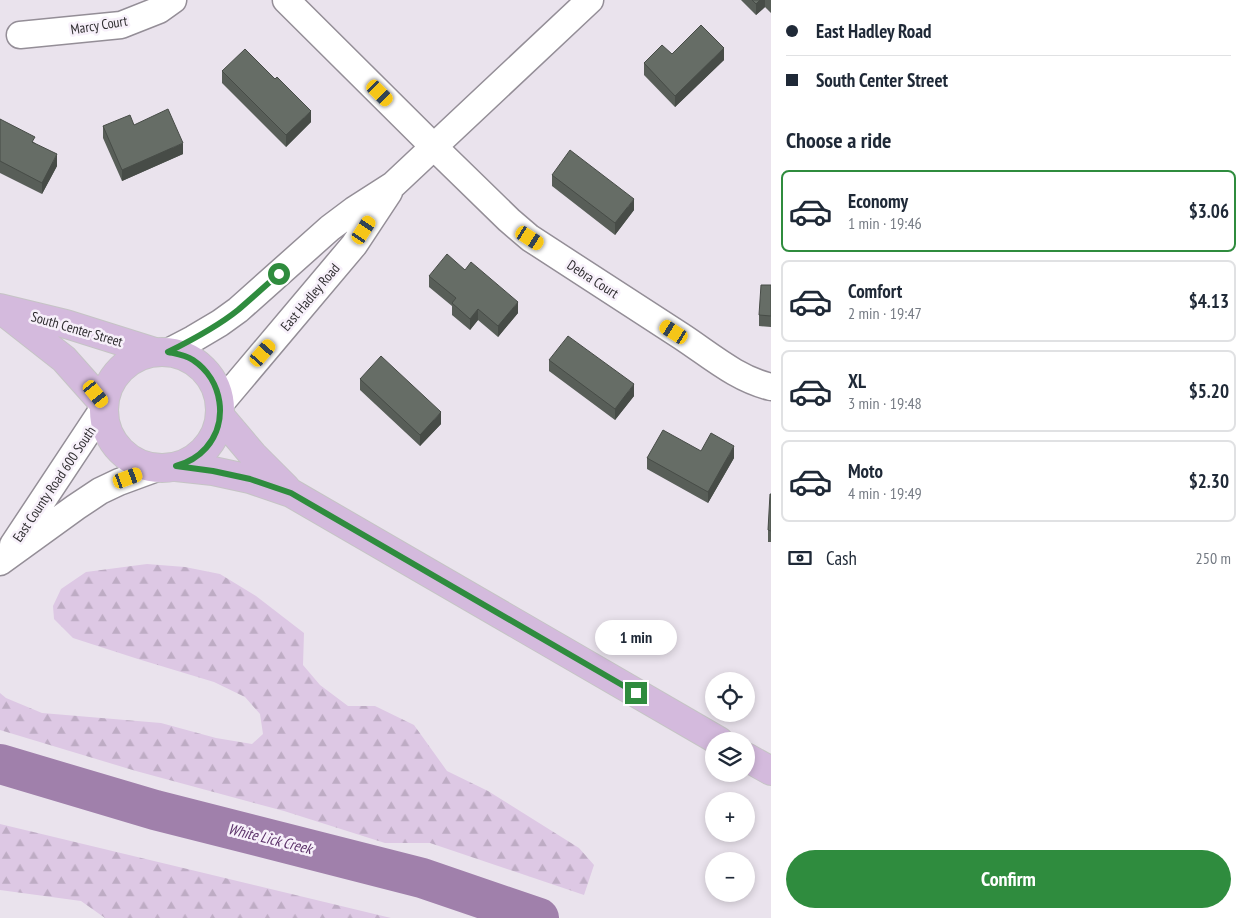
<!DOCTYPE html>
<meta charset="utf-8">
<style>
:root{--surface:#fff;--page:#f2f2f3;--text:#1f2937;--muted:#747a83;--line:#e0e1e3;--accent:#2f8c3e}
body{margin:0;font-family:"PT Sans Narrow",sans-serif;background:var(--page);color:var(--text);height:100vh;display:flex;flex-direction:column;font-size:19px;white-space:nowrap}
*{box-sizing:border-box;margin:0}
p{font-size:16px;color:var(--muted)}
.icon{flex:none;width:28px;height:28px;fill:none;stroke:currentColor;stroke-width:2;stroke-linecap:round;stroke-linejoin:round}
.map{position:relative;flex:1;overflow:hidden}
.details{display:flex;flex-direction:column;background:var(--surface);width:475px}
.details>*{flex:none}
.top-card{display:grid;align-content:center;height:110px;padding:0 15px;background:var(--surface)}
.tools{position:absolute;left:705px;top:672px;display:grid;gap:10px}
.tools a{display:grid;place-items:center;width:50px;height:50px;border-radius:50%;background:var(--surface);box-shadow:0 2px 8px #0003;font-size:25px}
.end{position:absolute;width:22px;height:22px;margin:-11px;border:6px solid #2f8c3e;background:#fff;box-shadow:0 0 0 2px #fff}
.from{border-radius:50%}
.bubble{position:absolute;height:35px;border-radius:18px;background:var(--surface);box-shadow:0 2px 8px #0003;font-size:16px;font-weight:600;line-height:35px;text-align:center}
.car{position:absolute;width:15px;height:30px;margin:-15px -8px;border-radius:6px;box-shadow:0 0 4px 1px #0007;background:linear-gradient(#f5c518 24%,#345 0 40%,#f5c518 0 76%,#345 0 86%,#f5c518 0)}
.top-card b{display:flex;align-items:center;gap:18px;height:48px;font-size:19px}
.top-card b+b{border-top:1px solid var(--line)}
.top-card i{width:12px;height:12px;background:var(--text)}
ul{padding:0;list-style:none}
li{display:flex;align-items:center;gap:15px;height:82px;margin:0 10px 8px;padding:0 5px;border:2px solid var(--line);border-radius:8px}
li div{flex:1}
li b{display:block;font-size:19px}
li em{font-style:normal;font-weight:600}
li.selected{border-color:var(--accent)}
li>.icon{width:45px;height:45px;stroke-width:1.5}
h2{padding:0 15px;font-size:22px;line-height:60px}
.pay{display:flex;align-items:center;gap:12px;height:55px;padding:0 15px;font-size:19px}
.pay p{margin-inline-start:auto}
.action{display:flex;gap:10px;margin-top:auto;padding:10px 15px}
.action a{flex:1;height:58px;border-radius:30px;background:var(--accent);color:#fff;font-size:20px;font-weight:600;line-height:58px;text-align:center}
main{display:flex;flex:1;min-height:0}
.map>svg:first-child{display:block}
</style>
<main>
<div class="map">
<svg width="771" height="918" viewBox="0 0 771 918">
<defs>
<pattern id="forest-firs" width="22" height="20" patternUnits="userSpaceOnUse" patternTransform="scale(1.25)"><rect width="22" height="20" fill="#ddc8e4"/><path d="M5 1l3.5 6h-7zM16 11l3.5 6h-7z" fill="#beacc4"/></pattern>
</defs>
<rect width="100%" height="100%" fill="#eae3ed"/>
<!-- forest -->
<path fill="url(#forest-firs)" d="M147,564l38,3 35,7 36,22 48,37 -1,32 17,20 28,21h27l39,19 33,46 41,20 91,57 15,17 -10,30 -154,-52h-45l-101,-32 -148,-40 -136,-41v-37l6,5 36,15 119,10 55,15 36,6 11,-10 -3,-20 -15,-17 -31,-15 -76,-23 -65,-21 -19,-19 -1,-13 8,-17 25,-17z
M0,824l391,94h-286l-24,-17 -81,-11z"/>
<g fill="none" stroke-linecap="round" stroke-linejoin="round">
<!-- river -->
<path stroke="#a080ab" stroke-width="40" d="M0,764l155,46 267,68 117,40"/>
<!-- minor casing -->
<g stroke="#948e97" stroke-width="29">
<path id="minor" d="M286,0l147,146 76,74 21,18c51,33 101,66 151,98 29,19 56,43 90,51
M20,35l101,-10 38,-15 14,-10
M168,352l25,-13 27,-16 18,-13 92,-82 24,-18 39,-25 197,-185
M220,404l134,-159 35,-53
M13,545l90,-136
M0,562l76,-55 24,-16 19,-9 38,-14"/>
</g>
<!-- major casing -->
<g stroke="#c5c4c5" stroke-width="30">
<path id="major" d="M0,308l66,16 89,28
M8,315l56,44 40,45
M104 410a58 58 0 1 1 116 0a58 58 0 1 1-116 0Z
M220,416l33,39 33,33
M176,467l37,4 37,8 41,14 428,248
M746,757l25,14"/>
</g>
<!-- minor -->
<use href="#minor" stroke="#fff" stroke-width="26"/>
<!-- major -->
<use href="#major" stroke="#d4badd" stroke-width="28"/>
</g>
<!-- wall -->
<path fill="#585e58" d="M741,0h30v13l-6,-6 -9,8z
M672,54l52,6 -49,47 -31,-32v-12z
M222,71l89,51 -25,25 -64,-64z
M0,119l35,24 22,23 -15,28 -42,-21z
M134,125l49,29 -61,27 -19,-43v-12z
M552,175l82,35 -19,25 -63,-49z
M429,276l89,37 -20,24 -20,-17 -8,10 -18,-15v-9l-23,-19z
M771,285v42l-12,-1v-11z
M549,360l85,36 -19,24 -66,-49z
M360,379l81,45 -21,22 -60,-56z
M701,451l33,7 -26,45 -61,-34v-11z
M771,494v48h-3v-12z"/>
<!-- shaded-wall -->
<path fill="#474c47" d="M760,0h5v7l-9,8v-11z
M724,48v12l-49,47v-11z
M311,111v11l-25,25v-12z
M183,143v11l-61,27v-11z
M57,154v12l-15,28v-11z
M634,199v11l-19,25v-12z
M518,302v11l-20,24v-11z
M478,309v11l-8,10v-11z
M634,384v12l-19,24v-11z
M441,412v12l-21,22v-11z
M734,446v12l-26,45v-11z"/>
<!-- building -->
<path fill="#666d66" stroke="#474c47" d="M752,0h8l-4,4z
M701,25l23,23 -49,48 -31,-33 18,-18 10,9z
M245,49l30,30 2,-2 34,34 -25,24 -64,-64z
M168,109l15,34 -61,27 -19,-44 27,-11 4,10z
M0,119l35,18 -3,5 25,12 -15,29 -42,-22z
M570,150l64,49 -19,24 -63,-48z
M447,254l18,16 6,-8 47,40 -20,24 -20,-17 -8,10 -18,-16 4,-5 -27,-22z
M761,285h10v31l-12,-1z
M568,336l66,48 -19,25 -66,-49z
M381,356l60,56 -21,23 -60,-56z
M663,430l38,21 10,-18 23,13 -26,46 -61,-34z
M770,494h1v37l-3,-1z"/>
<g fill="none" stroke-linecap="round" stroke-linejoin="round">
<!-- route -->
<path stroke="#2f8c3e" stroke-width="6" d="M279,274c-14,12 -27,24 -41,36 -21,17 -46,30 -70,42 9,2 17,3 25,8 30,20 36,62 13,88 -8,9 -19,15 -30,18l37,5 37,8 41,14 345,200"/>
</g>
<g text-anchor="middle" stroke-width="5" stroke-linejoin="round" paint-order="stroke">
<!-- street labels -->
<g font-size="14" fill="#302e31" stroke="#f7f0fa">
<text transform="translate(99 25) rotate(-9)" y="5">Marcy Court</text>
<text transform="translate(593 279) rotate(33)" y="5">Debra Court</text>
<text transform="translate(310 297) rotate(-50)" y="5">East Hadley Road</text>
<text transform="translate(77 329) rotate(16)" y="5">South Center Street</text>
<text transform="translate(54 484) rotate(-56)" y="5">East County Road 600 South</text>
</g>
<!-- water labels -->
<g font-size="15" font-style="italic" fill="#5c326a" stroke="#f7f0fa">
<text transform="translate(270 839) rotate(14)" y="5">White Lick Creek</text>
</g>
</g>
</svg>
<div class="tools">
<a><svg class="icon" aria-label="locate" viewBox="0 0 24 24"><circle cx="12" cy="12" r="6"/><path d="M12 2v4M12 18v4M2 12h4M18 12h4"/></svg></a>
<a><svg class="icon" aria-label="layers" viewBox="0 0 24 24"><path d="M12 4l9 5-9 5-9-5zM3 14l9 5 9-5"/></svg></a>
<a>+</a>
<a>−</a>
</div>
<i class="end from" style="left:279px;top:274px"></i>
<i class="end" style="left:636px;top:693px"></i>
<div class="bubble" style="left:595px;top:620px;width:82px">1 min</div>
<i class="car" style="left:380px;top:93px;rotate:135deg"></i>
<i class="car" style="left:364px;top:230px;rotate:33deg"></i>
<i class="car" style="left:530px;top:238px;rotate:123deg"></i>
<i class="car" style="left:674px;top:332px;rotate:303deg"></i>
<i class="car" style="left:263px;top:353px;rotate:41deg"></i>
<i class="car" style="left:96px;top:394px;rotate:141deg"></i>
<i class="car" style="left:128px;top:478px;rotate:70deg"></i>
</div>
<section class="details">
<div class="top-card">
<b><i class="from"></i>East Hadley Road</b>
<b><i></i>South Center Street</b>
</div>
<h2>Choose a ride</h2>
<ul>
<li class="selected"><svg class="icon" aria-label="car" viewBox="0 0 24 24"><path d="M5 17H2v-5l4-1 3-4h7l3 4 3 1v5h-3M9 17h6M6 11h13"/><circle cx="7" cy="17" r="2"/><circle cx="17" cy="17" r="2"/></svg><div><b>Economy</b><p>1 min · 19:46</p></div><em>$3.06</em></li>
<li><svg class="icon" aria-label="car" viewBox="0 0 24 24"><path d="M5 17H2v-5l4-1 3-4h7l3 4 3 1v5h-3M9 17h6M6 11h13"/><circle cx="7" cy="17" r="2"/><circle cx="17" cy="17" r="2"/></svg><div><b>Comfort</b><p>2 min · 19:47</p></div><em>$4.13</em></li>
<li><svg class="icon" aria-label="car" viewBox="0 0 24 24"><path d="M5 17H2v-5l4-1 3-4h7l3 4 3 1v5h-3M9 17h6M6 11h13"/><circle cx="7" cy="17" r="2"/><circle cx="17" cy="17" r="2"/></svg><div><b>XL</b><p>3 min · 19:48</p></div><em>$5.20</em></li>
<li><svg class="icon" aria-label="car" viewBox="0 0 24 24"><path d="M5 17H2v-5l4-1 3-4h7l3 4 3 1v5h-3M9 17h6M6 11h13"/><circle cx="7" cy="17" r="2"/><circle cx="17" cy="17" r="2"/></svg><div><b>Moto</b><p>4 min · 19:49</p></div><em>$2.30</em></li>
</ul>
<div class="pay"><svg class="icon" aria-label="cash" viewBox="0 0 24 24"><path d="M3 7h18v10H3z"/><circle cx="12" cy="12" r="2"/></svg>Cash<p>250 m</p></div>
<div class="action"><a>Confirm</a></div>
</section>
</main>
